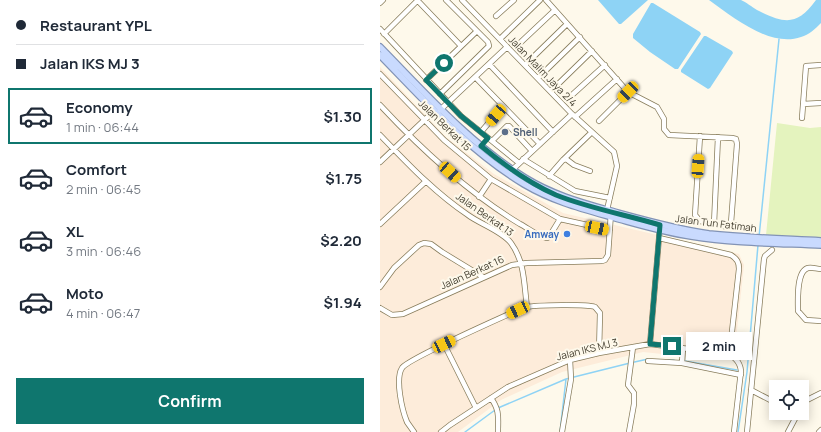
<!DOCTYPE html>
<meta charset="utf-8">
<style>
:root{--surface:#fff;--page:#f6f6f7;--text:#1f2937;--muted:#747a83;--line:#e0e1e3;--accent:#0f766e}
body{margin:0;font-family:Manrope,sans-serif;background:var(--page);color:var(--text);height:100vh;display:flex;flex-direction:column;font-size:15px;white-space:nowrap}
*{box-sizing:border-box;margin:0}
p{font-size:13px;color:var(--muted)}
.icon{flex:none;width:22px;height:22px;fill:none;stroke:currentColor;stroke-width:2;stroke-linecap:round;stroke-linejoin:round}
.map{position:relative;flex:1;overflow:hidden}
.panel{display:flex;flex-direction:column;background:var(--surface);width:380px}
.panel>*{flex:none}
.banner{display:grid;align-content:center;height:88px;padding:0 16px;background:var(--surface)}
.fabs{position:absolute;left:389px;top:380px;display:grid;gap:8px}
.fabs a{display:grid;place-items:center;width:40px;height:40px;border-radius:0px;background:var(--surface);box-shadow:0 2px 10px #0003;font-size:20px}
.end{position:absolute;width:18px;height:18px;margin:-9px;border:5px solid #0f766e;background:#fff;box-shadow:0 0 0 2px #fff}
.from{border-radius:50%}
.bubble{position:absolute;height:28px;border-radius:0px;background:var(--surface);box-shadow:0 2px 10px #0003;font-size:13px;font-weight:700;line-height:28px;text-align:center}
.car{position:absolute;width:12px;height:24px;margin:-12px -6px;border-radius:5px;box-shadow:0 0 3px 1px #0007;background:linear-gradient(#f5c518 24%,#345 0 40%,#f5c518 0 76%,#345 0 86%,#f5c518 0)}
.banner b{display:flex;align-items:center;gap:14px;height:38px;font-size:15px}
.banner b+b{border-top:1px solid var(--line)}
.banner i{width:10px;height:10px;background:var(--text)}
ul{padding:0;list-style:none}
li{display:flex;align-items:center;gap:12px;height:56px;margin:0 8px 6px;padding:0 8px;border:2px solid transparent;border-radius:0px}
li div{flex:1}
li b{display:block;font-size:15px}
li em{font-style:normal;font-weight:700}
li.selected{border-color:var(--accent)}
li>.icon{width:36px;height:36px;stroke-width:1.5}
.primary-button{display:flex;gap:8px;margin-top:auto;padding:8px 16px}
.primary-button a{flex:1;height:46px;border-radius:0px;background:var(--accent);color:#fff;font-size:16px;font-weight:700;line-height:46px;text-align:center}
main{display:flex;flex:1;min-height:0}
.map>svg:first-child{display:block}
</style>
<main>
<section class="panel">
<div class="banner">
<b><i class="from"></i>Restaurant YPL</b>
<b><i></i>Jalan IKS MJ 3</b>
</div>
<ul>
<li class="selected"><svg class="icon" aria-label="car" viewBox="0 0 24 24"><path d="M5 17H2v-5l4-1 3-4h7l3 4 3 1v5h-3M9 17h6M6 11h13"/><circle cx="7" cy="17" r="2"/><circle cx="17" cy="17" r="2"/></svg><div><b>Economy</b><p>1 min · 06:44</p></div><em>$1.30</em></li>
<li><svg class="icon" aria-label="car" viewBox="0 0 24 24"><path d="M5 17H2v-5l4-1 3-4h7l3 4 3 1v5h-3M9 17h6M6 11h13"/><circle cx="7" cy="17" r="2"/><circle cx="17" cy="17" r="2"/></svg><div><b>Comfort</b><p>2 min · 06:45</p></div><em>$1.75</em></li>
<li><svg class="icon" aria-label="car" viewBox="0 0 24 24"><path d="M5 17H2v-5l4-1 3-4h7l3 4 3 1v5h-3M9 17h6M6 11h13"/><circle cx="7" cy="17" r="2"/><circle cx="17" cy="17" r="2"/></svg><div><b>XL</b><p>3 min · 06:46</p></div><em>$2.20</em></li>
<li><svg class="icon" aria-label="car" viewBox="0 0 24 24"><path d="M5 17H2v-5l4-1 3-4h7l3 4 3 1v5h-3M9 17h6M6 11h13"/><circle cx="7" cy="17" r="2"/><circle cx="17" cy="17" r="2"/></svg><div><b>Moto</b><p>4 min · 06:47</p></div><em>$1.94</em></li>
</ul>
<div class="primary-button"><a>Confirm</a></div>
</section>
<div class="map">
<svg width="441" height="432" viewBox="0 0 441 432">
<rect width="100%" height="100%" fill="#fef9eb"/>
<!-- industrial -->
<path fill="#fdecda" d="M0,67l66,70 48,37 69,39 176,41 5,11 -9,84 -5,10 -10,1 -77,-8 -81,20 -61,28 -43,32h-78z"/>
<!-- green -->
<path fill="#e4f3be" d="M397,123l33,5 11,-1v110l-55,-2z"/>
<!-- water -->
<path fill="#8ed3f5" d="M218,0h50l-27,24h-2z
M329,0c9,0 24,0 32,0 5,2 11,7 16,10 28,14 40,16 59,-10h5v23c-6,6 -12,12 -20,14 -31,11 -68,-20 -92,-37z
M271,3h2l47,29 1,2 -23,35h-3l-25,-17 -17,-14v-4z
M324,36h2l26,15 1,2 -23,35 -2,1 -27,-17v-2z"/>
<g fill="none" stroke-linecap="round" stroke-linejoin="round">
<!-- stream -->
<path stroke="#8ed3f5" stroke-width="1.5" d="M379,237l20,-198
M288,360h6
M305,361l52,9
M118,408l68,-29 64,-16 18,-4
M85,432l30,-22
M180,432l6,-53
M358,432l9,-60 11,-127"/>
<!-- minor casing -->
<g stroke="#887d5c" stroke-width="6">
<path id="minor" d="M82,0l110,114 42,38 3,14 -10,44
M166,0l82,92 29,15 7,12v10l5,6 63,3 4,1 1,5 -6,79 -3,4 -28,-6 -5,-6 5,-79
M38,1l43,45
M0,3l3,-3
M116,16l18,-16
M0,29l81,87 58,47
M4,34l34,-34
M120,39l40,-39
M141,42l34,-32
M109,64l64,68
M145,65l42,-41
M0,74l64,66 47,39 69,40 50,11
M95,77l65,67
M158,78l42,-41
M46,80l51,-49
M171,91l41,-40
M60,94l49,-48 -1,-4 -42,-42
M192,95l33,-30
M423,104l18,-1
M0,105c42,45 87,87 140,119 8,4 17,12 27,14l2,-1 11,-18
M60,110l67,-63
M195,117l42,-38
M422,118l4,-52 15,-1
M219,121l29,-29
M101,132l22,-26
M0,135c28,29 54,57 88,80 12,9 34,16 43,28 14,19 13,42 16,64
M112,141l15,-15h2l23,25
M143,159l52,32 35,7
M183,160l29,-28
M0,162l54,-51
M131,171l61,-57
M169,176l14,-16 3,-1 8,6 16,6
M99,197l12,-18
M0,224l45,-42
M334,224l4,-87
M441,269c-4,0 -9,-2 -13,-1 -12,3 -10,33 -10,43l8,9 15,1
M0,287l14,-19 25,-23 5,-2 7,1 11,8 41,25
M0,308l12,7 11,-1 109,-49 15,-2 75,-2 3,-1 3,-5 3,-42
M64,344l32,64
M270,344l10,-118
M346,352c8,5 14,9 15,19l-7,61
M268,361l34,2 59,12
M302,363l1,-15
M371,390l25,13
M111,398c9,13 7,19 7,34
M422,407l5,-7 14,-7
M34,432c-2,-3 -5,-7 -7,-10 -5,-12 -12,-43 -5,-54 5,-9 99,-50 116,-58 3,-1 6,-2 9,-3 10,-2 59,-3 68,0l5,6 -1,40
M61,432l9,-7 58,-38 62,-27 29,-7 51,-9 71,9 5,-1 4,-3 9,-80c0,-7 -2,-10 -8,-14l-72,-17
M182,432l9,-53 -1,-19
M249,432l5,-28v-11l-6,-8 5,-38
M367,432l17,-173 1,-3 7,-6
M408,432l10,-19
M439,432l2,-2"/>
</g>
<!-- major casing -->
<g stroke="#8293b5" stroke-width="8">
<path id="major" d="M0,47c46,47 89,96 145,131 26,16 53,24 82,32 33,9 67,19 102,24 37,4 75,5 112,7
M0,55c45,46 88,95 144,129 29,17 56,24 88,33 26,7 52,15 79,19 43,7 87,7 130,9"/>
</g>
<!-- minor -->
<use href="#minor" stroke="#fff" stroke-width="4.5"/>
<!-- major -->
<use href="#major" stroke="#c9dafe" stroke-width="5.5"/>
</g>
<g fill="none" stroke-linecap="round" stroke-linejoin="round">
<!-- route -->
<path stroke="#0f766e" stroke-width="5" d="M64,63l-18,17 35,36 27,22 -7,8c23,19 48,37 75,49 32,13 71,20 104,30l-10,119 22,2"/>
</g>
<!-- markers -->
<circle fill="#5c6f8a" stroke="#fef9eb" stroke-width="1.5" cx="125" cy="132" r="4"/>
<circle fill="#3f7fe0" stroke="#fef9eb" stroke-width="1.5" cx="187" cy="234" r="4"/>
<g text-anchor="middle" stroke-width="4" stroke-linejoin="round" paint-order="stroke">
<!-- street labels -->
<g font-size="10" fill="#423d2e" stroke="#fef9eb">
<text transform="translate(163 71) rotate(46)" y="4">Jalan Malim Jaya 2/4</text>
<text transform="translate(65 125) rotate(44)" y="4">Jalan Berkat 15</text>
<text transform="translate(105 214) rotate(35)" y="4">Jalan Berkat 13</text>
<text transform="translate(336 223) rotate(7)" y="4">Jalan Tun Fatimah</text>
<text transform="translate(92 272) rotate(-24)" y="4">Jalan Berkat 16</text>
<text transform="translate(207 349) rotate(-14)" y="4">Jalan IKS MJ 3</text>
</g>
<!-- service labels -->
<g font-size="10" font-weight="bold" fill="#4e5e75" stroke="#fef9eb" text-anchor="start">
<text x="133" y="136">Shell</text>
</g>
<!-- shop labels -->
<g font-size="10" font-weight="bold" fill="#366cbe" stroke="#fef9eb" text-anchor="end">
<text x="179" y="238">Amway</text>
</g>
</g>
</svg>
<div class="fabs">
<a><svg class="icon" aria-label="locate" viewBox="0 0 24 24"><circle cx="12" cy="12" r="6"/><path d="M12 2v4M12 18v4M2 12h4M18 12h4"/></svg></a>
</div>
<i class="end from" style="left:64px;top:63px"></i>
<i class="end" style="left:292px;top:346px"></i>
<div class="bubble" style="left:306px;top:332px;width:66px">2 min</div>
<i class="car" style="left:248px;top:92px;rotate:225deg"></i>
<i class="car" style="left:116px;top:115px;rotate:220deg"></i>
<i class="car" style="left:318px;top:166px;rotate:4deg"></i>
<i class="car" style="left:70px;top:172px;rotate:132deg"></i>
<i class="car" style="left:217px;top:228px;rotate:102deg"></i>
<i class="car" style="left:138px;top:310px;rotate:245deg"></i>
<i class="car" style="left:64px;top:344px;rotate:65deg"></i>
</div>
</main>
